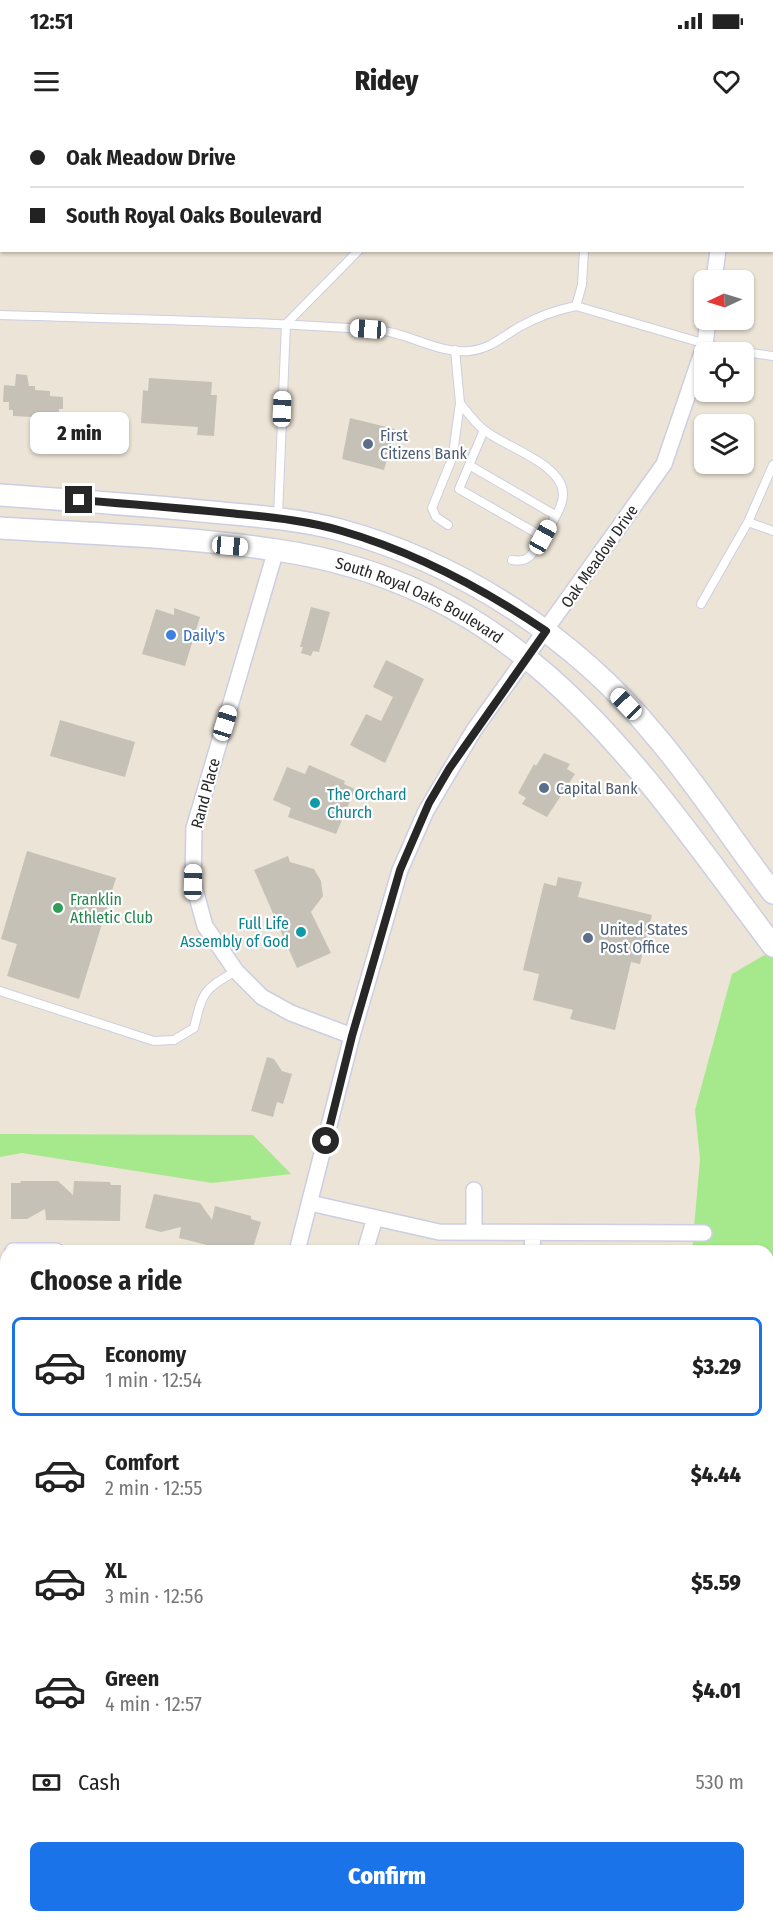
<!DOCTYPE html>
<meta charset="utf-8">
<style>
:root{--surface:#fff;--page:#f6f6f6;--text:#222;--muted:#767676;--line:#e0e0e0;--accent:#1a73e8}
body{margin:0;font-family:"Fira Sans Condensed",sans-serif;background:var(--page);color:var(--text);height:100vh;display:flex;flex-direction:column;font-size:22px;white-space:nowrap}
*{box-sizing:border-box;margin:0}
p{font-size:20px;color:var(--muted)}
.icon{flex:none;width:33px;height:33px;fill:none;stroke:currentColor;stroke-width:2;stroke-linecap:round;stroke-linejoin:round}
.map{position:relative;flex:1;overflow:hidden}
.side{position:absolute;left:0px;top:1125px;width:774px;height:678px;display:flex;flex-direction:column;background:var(--surface);border-radius:18px 18px 0 0;box-shadow:0 2px 4px #0004}
.side>*{flex:none}
.guide{position:absolute;left:0px;top:0px;width:774px;height:132px;box-shadow:0 2px 4px #0004;display:grid;align-content:center;height:132px;padding:0 30px;background:var(--surface)}
.needle{width:39px;rotate:266deg}
.fabs{position:absolute;left:694px;top:150px;display:grid;gap:12px}
.fabs a{display:grid;place-items:center;width:60px;height:60px;border-radius:9px;background:var(--surface);box-shadow:0 2px 4px #0004;font-size:30px}
.end{position:absolute;width:27px;height:27px;margin:-14px;border:8px solid #272727;background:#fff;box-shadow:0 0 0 3px #fff}
.from{border-radius:50%}
.bubble{position:absolute;height:42px;border-radius:9px;background:var(--surface);box-shadow:0 2px 4px #0004;font-size:20px;font-weight:800;line-height:42px;text-align:center}
.car{position:absolute;width:18px;height:36px;margin:-18px -9px;border-radius:8px;box-shadow:0 0 4px 2px #0007;background:linear-gradient(#fff 24%,#345 0 40%,#fff 0 76%,#345 0 86%,#fff 0)}
.guide b{display:flex;align-items:center;gap:21px;height:57px;font-size:22px}
.guide b+b{border-top:2px solid var(--line)}
.guide i{width:15px;height:15px;background:var(--text)}
ul{padding:0;list-style:none}
li{display:flex;align-items:center;gap:18px;height:99px;margin:0 12px 9px;padding:0 18px;border:3px solid transparent;border-radius:9px}
li div{flex:1}
li b{display:block;font-size:22px}
li em{font-style:normal;font-weight:800}
li.active{border-color:var(--accent)}
li>.icon{width:54px;height:54px;stroke-width:1.5}
h2{padding:0 30px;font-size:27px;line-height:72px}
.pay{display:flex;align-items:center;gap:15px;height:66px;padding:0 30px;font-size:22px}
.pay p{margin-inline-start:auto}
.cta{display:flex;gap:12px;margin-top:auto;padding:12px 30px}
.cta a{flex:1;height:69px;border-radius:9px;background:var(--accent);color:#fff;font-size:24px;font-weight:800;line-height:69px;text-align:center}
.status{display:flex;justify-content:space-between;align-items:center;height:42px;padding:0 30px;background:var(--surface);direction:ltr}
.status svg{height:16px;fill:currentColor}
header{display:flex;justify-content:space-between;align-items:center;height:78px;padding:0 30px;background:var(--surface);font-size:27px;font-weight:800}
.map>svg:first-child{display:block}
</style>
<div class="status"><b>12:51</b><svg viewBox="0 0 49 12"><path d="M0 12V9h3v3zM5 12V6h3v6zM10 12V3h3v9zM15 12V0h3v12zM26 1h20v11H26zM47 4h2v5h-2z"/></svg></div>
<header><svg class="icon" aria-label="menu" viewBox="0 0 24 24"><path d="M4 6h16M4 12h16M4 18h16"/></svg>Ridey<svg class="icon" aria-label="heart" viewBox="0 0 24 24"><path d="M12 20l-8-8c-3-5 5-10 8-4 3-6 11-1 8 4z"/></svg></header>
<div class="map">
<svg width="773" height="1803" viewBox="0 0 773 1803">
<rect width="100%" height="100%" fill="#ece4d6"/>
<!-- green -->
<path fill="#a5e98c" d="M773,830v973h-74v-6h69v-666h-76l8,-92 -5,-49 37,-136z
M0,1014l253,1 38,39 -79,9 -190,-30 -22,4z"/>
<g fill="none" stroke-linecap="round" stroke-linejoin="round">
<!-- stream -->
<path stroke="#5cc6fb" stroke-width="4" d="M768,1270l5,-4
M768,1703l5,11"/>
</g>
<!-- building -->
<path fill="#c6c1b7" d="M16,254l11,1 2,11h6v4l15,1v5l13,1v12h-4v4h-7v5l-39,-2v-6h-4v-8h-6l1,-17 11,1z
M149,258l63,4 -1,13h6l-3,41 -17,-1 1,-8 -57,-4 2,-33 5,1z
M350,298l45,11 -11,41 -42,-11z
M311,487l19,5 -11,40 -6,-1 -2,5 -10,-3 2,-6h-3z
M174,488l26,9 -15,49 -43,-12 14,-45 18,6z
M386,540l38,19 -39,84 -35,-18 16,-31 15,7 12,-24 -20,-10z
M60,600l75,22 -10,35 -75,-21z
M544,633l26,11 -3,5 8,5 -28,43 -25,-13 4,-6 -8,-5 16,-29 2,2z
M309,645l36,16 -1,3 11,5 -19,45 -48,-17 3,-9 -18,-8 14,-33 18,7z
M27,731l89,27 -37,121 -72,-23 10,-32 -16,-5z
M288,736l2,6 24,7 7,12 2,15 -12,16 20,41 -34,15 -43,-98z
M558,757l24,5 -4,15 74,18 -12,49 -9,-2 -16,68 -45,-11 3,-9 -40,-10 6,-26 -16,-4 21,-87 12,3z
M267,937l7,2 8,12 10,3 -9,30 -6,-2 -4,15 -22,-6z
M21,1061h37l15,14 1,-14 36,1 1,3h10l-1,36 -74,-1 -1,-11 -18,10h-16v-36h9z
M154,1074l46,9 12,17 3,-14 36,10v3l10,3 -9,29h-21l-52,-13 2,-11 -20,5 -16,-4z"/>
<g fill="none" stroke-linecap="round" stroke-linejoin="round">
<!-- service casing -->
<g stroke="#cccee2" stroke-width="10">
<path id="service" d="M397,2v-2
M444,2v-2
M697,2v-2
M0,52h2
M576,186l6,-21 2,-35
M0,195c126,4 251,6 377,15 30,2 61,24 92,21 22,-2 34,-15 52,-25 18,-10 35,-16 55,-20l147,43 50,7
M460,283c7,9 15,20 24,27 21,17 79,34 79,64 0,15 -14,33 -22,45 -8,14 -11,24 -29,21
M484,310l-25,59 84,48
M454,326l6,-43 -5,-53
M469,345l86,50
M278,396l8,-192 73,-74
M748,402l25,9
M448,405l-12,-8 -4,-9 21,-52
M701,484l47,-82 25,-57
M0,871l154,50 20,-1 20,-12c9,-37 9,-38 42,-57"/>
</g>
<!-- minor casing -->
<g stroke="#cccee2" stroke-width="18">
<path id="minor" d="M736,2v-2
M714,160l4,-30
M276,430l-82,278 -1,54 12,44 31,45 26,26 29,16 61,23
M310,1083l129,29 265,1
M474,1112v-42
M13,1131h43
M297,1131l55,-215 48,-166 26,-59 48,-81 190,-266 41,-120 3,-24
M365,1131l10,-33
M532,1131l1,-18
M0,1251l6,-2
M0,1526h6
M0,1783l6,1
M255,1797l82,6
M613,1797v6
M423,1803l3,-6"/>
</g>
<!-- secondary casing -->
<g stroke="#cccee2" stroke-width="24">
<g id="secondary">
<path d="M0,375c71,5 142,10 212,17 43,4 87,7 128,18 121,33 235,108 314,204 43,50 79,107 119,159"/>
<path id="s1" d="M0,408c92,6 185,8 276,22 249,36 358,211 497,396"/>
</g>
</g>
<!-- service -->
<use href="#service" stroke="#fff" stroke-width="8"/>
<!-- minor -->
<use href="#minor" stroke="#fff" stroke-width="15"/>
<!-- secondary -->
<use href="#secondary" stroke="#fff" stroke-width="21"/>
</g>
<g fill="none" stroke-linecap="round" stroke-linejoin="round">
<!-- route -->
<path stroke="#272727" stroke-width="8" d="M79,380c50,4 100,8 150,13 38,4 76,7 113,18 73,21 140,57 204,100l-97,138 -20,34 -29,67 -48,166 -26,105"/>
</g>
<!-- markers -->
<g fill="#5c6f8a" stroke="#fff" stroke-width="2">
<circle cx="368" cy="324" r="6"/>
<circle cx="544" cy="668" r="6"/>
<circle cx="588" cy="818" r="6"/>
</g>
<circle fill="#3f7fe0" stroke="#fff" stroke-width="2" cx="171" cy="515" r="6"/>
<g fill="#0f9aa8" stroke="#fff" stroke-width="2">
<circle cx="315" cy="683" r="6"/>
<circle cx="301" cy="812" r="6"/>
</g>
<circle fill="#2e9e5b" stroke="#fff" stroke-width="2" cx="58" cy="788" r="6"/>
<g text-anchor="middle" stroke-width="4.5" stroke-linejoin="round" paint-order="stroke">
<!-- service labels -->
<g font-size="16" fill="#4e5e75" stroke="#fff" text-anchor="start">
<text x="380" y="321">First<tspan x="380" dy="18">Citizens Bank</tspan></text>
<text x="556" y="674">Capital Bank</text>
<text x="600" y="815">United States<tspan x="600" dy="18">Post Office</tspan></text>
</g>
<!-- street labels -->
<g font-size="16" fill="#272727" stroke="#fff">
<text transform="translate(599 436) rotate(-55)" y="6">Oak Meadow Drive</text>
<text dy="6" stroke="none"><textPath href="#s1" startOffset="430">South Royal Oaks Boulevard</textPath></text>
<text transform="translate(205 673) rotate(-75)" y="6">Rand Place</text>
</g>
<!-- shop labels -->
<g font-size="16" fill="#366cbe" stroke="#fff" text-anchor="start">
<text x="183" y="521">Daily's</text>
</g>
<!-- culture labels -->
<g font-size="16" fill="#0d838f" stroke="#fff" text-anchor="start">
<text x="327" y="680">The Orchard<tspan x="327" dy="18">Church</tspan></text>
<text x="289" y="809" text-anchor="end">Full Life<tspan x="289" dy="18">Assembly of God</tspan></text>
</g>
<!-- leisure labels -->
<g font-size="16" fill="#27864d" stroke="#fff" text-anchor="start">
<text x="70" y="785">Franklin<tspan x="70" dy="18">Athletic Club</tspan></text>
</g>
</g>
</svg>
<div class="fabs">
<a><svg class="needle" viewBox="-14 -14 28 28"><path d="M0-13l5 13h-10z" fill="#e53935"/><path d="M0 13l5-13h-10z" fill="#767676"/></svg></a>
<a><svg class="icon" aria-label="locate" viewBox="0 0 24 24"><circle cx="12" cy="12" r="6"/><path d="M12 2v4M12 18v4M2 12h4M18 12h4"/></svg></a>
<a><svg class="icon" aria-label="layers" viewBox="0 0 24 24"><path d="M12 4l9 5-9 5-9-5zM3 14l9 5 9-5"/></svg></a>
</div>
<i class="end from" style="left:326px;top:1021px"></i>
<i class="end" style="left:79px;top:380px"></i>
<div class="bubble" style="left:30px;top:292px;width:99px">2 min</div>
<i class="car" style="left:368px;top:209px;rotate:274deg"></i>
<i class="car" style="left:282px;top:289px;rotate:2deg"></i>
<i class="car" style="left:543px;top:417px;rotate:29deg"></i>
<i class="car" style="left:230px;top:426px;rotate:95deg"></i>
<i class="car" style="left:626px;top:584px;rotate:316deg"></i>
<i class="car" style="left:225px;top:603px;rotate:17deg"></i>
<i class="car" style="left:193px;top:762px;rotate:1deg"></i>
<div class="guide">
<b><i class="from"></i>Oak Meadow Drive</b>
<b><i></i>South Royal Oaks Boulevard</b>
</div>
<section class="side">
<h2>Choose a ride</h2>
<ul>
<li class="active"><svg class="icon" aria-label="car" viewBox="0 0 24 24"><path d="M5 17H2v-5l4-1 3-4h7l3 4 3 1v5h-3M9 17h6M6 11h13"/><circle cx="7" cy="17" r="2"/><circle cx="17" cy="17" r="2"/></svg><div><b>Economy</b><p>1 min · 12:54</p></div><em>$3.29</em></li>
<li><svg class="icon" aria-label="car" viewBox="0 0 24 24"><path d="M5 17H2v-5l4-1 3-4h7l3 4 3 1v5h-3M9 17h6M6 11h13"/><circle cx="7" cy="17" r="2"/><circle cx="17" cy="17" r="2"/></svg><div><b>Comfort</b><p>2 min · 12:55</p></div><em>$4.44</em></li>
<li><svg class="icon" aria-label="car" viewBox="0 0 24 24"><path d="M5 17H2v-5l4-1 3-4h7l3 4 3 1v5h-3M9 17h6M6 11h13"/><circle cx="7" cy="17" r="2"/><circle cx="17" cy="17" r="2"/></svg><div><b>XL</b><p>3 min · 12:56</p></div><em>$5.59</em></li>
<li><svg class="icon" aria-label="car" viewBox="0 0 24 24"><path d="M5 17H2v-5l4-1 3-4h7l3 4 3 1v5h-3M9 17h6M6 11h13"/><circle cx="7" cy="17" r="2"/><circle cx="17" cy="17" r="2"/></svg><div><b>Green</b><p>4 min · 12:57</p></div><em>$4.01</em></li>
</ul>
<div class="pay"><svg class="icon" aria-label="cash" viewBox="0 0 24 24"><path d="M3 7h18v10H3z"/><circle cx="12" cy="12" r="2"/></svg>Cash<p>530 m</p></div>
<div class="cta"><a>Confirm</a></div>
</section>
</div>
